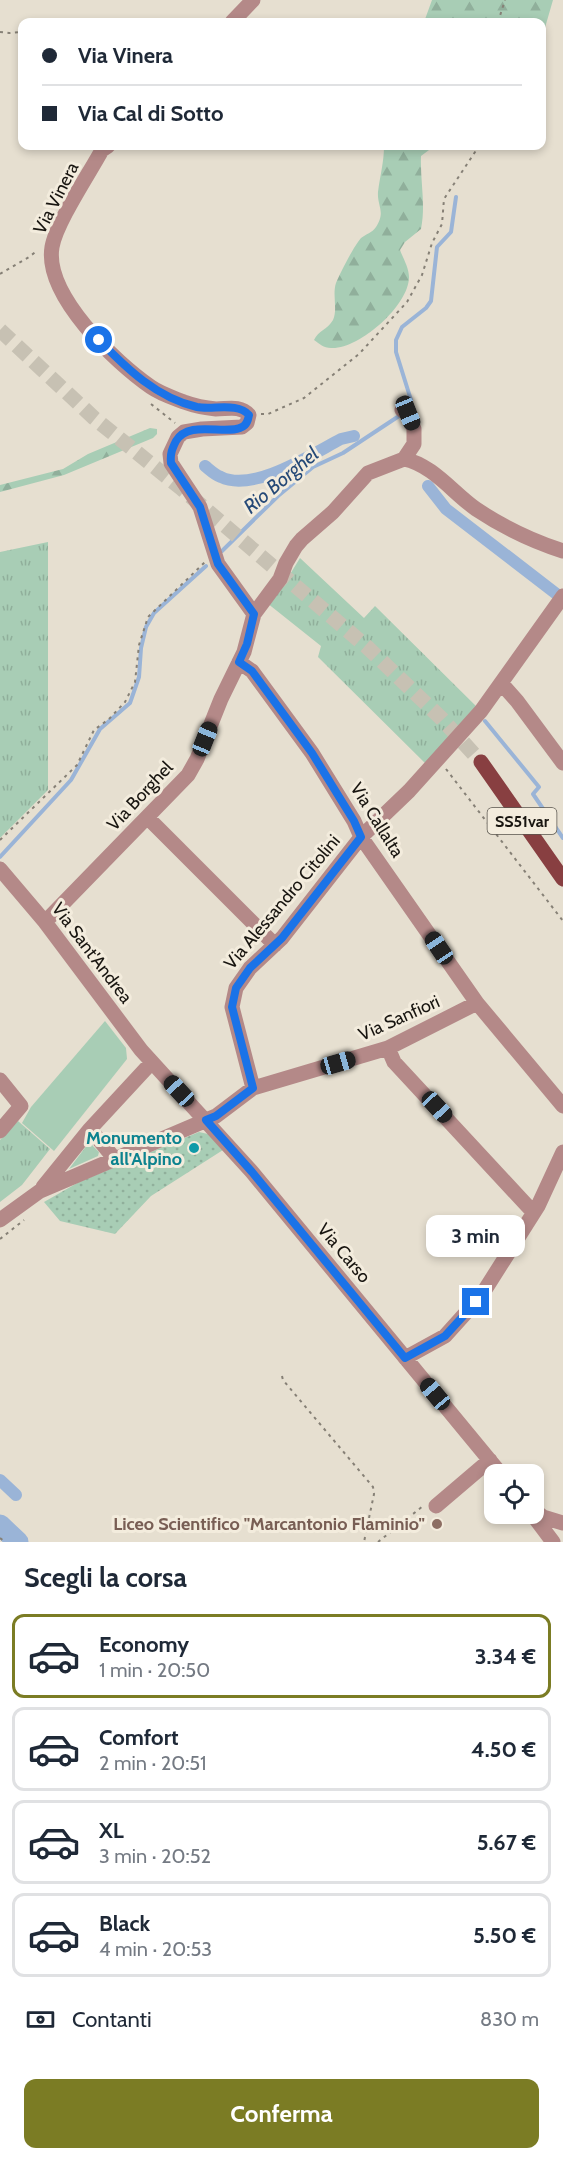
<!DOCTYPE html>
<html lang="it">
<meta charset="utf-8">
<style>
:root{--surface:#fff;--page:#f6f6f7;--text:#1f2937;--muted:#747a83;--line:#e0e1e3;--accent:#7b7c24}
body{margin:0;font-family:Cabin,sans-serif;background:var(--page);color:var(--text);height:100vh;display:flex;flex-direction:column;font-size:22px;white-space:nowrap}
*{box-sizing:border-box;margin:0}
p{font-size:20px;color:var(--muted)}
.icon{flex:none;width:33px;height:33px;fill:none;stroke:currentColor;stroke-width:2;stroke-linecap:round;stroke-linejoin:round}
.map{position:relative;height:1542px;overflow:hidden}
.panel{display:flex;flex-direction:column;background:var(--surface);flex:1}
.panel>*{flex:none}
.guide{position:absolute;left:18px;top:18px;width:528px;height:132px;border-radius:12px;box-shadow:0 3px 9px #0003;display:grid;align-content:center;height:132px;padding:0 24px;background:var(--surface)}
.buttons{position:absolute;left:484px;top:1464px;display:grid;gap:12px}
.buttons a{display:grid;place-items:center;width:60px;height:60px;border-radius:12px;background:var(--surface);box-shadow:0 3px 9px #0003;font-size:30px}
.end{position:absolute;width:27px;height:27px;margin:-14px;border:8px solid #1a73e8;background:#fff;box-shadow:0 0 0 3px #fff}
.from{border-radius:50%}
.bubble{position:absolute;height:42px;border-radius:12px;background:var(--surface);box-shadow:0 3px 9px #0003;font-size:20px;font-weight:800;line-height:42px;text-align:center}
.car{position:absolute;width:18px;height:36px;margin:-18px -9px;border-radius:8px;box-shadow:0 0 4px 2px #0007;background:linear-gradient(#222 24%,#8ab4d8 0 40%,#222 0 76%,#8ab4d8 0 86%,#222 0)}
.guide b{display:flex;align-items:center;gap:21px;height:57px;font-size:22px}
.guide b+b{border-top:2px solid var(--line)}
.guide i{width:15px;height:15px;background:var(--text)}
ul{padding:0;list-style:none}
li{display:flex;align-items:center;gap:18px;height:84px;margin:0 12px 9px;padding:0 12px;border:3px solid var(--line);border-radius:12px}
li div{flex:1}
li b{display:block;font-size:22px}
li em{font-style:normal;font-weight:800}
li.active{border-color:var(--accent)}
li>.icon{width:54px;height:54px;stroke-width:1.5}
h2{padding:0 24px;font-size:27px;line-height:72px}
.pay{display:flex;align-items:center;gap:15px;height:66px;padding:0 24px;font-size:22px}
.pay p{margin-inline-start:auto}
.cta{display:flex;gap:12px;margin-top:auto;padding:12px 24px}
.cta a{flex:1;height:69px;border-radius:12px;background:var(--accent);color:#fff;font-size:24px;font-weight:800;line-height:69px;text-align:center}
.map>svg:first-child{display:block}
</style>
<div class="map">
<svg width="563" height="1542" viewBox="0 0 563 1542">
<defs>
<pattern id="grass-tufts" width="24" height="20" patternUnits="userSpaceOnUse" patternTransform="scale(1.5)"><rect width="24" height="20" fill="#a8cdb5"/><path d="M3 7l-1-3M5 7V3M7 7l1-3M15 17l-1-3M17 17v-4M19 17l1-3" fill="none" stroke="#90af9b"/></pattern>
<pattern id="forest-firs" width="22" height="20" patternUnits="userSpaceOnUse" patternTransform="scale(1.5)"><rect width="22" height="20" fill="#a8cdb5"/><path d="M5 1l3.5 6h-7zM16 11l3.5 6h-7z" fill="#90af9b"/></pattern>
<pattern id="park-dots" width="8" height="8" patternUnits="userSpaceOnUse" patternTransform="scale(1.5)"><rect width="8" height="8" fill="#a8cdb5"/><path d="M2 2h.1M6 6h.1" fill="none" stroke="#90af9b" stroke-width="1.8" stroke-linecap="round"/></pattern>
</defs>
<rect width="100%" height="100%" fill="#e6dfd0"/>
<!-- grass -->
<path fill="url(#grass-tufts)" d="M48,542v248l-48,48v-286z
M300,558l64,60 11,-12 106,105 -51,57 -112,-111 3,-11 -54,-43 14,-14z
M18,1121l32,28 -28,36 -22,17v-62z
M87,1145h5l7,7 -1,4 -29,13z"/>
<!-- forest -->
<path fill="url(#forest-firs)" d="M432,0h121l-11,38v-16h-118z
M384,146h59l-14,4 -8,6c-1,25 5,48 0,73l-16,13 -5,8c3,8 9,18 9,27 0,29 -51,73 -78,71 -8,0 -11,-4 -17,-8 4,-9 14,-11 19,-20 5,-11 -1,-25 3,-37 4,-10 18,-37 25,-45 5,-4 11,-5 15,-11 10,-15 1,-21 2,-35 2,-16 6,-30 6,-46z
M150,428l7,1v5l-4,4 -89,37 -64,17v-7l63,-16 25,-15z"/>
<!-- park -->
<path fill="url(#park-dots)" d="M199,1132l9,2 15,16 -72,46 -36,38 -55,-13 -16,-19 35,-20z"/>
<!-- garden -->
<path fill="#a8cdb5" d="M105,1021l21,27 1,11 -73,92 -32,-28 9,-16z"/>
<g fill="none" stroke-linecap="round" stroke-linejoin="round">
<!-- stream -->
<path stroke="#9ab4d7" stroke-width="4" d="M407,409l4,-9 -15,-48v-12l6,-13 24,-19 5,-7 6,-54 14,-15 5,-35
M222,551l56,-55 35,-29 30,-14 59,-39
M485,721l54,66 -6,7 30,44
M0,857l71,-77 29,-51 30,-26 9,-26 2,-29 5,-21 8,-14 52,-47"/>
<!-- canal -->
<path stroke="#9ab4d7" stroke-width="12" d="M205,466c5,4 10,9 16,11 32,16 91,-23 120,-38l13,-3
M428,486l18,23 117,90
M0,1480l16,15"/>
<!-- river -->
<path stroke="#9ab4d7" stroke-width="21" d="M0,1525l18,17"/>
<!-- major-tunnel -->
<path stroke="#c7c1b3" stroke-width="15" stroke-dasharray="15 8" stroke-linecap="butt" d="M0,330l94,88 88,71 185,158 75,72 39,43"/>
<!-- path -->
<path stroke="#868076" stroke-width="2" stroke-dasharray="3 4.5" stroke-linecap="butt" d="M498,22l7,-22
M0,32l9,1 13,-1
M0,274l29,-17 9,-7
M151,404l24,19
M261,414h7l36,-16 55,-44 48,-52 15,-27 10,-32 10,-19 2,-25 35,-53
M446,769l117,152
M0,840l77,-75 17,-35 15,-11 16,-17 10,-20 4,-37 9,-28 57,-55
M0,1239l24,-19
M282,1376l1,4 90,107 1,7 -10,48
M0,1538l5,4
M378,1542l45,-36"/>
<!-- minor -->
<path stroke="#b48988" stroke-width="15" d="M232,22l21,-22
M108,146l-6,4c-13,24 -46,73 -50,97 -8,48 63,115 99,140 10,7 23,11 33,15 11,4 21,6 32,7 12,0 24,-4 33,6l-2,8 -5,4 -40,2 -18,3 -6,5 -8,17 1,9 29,44 18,57 36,50
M404,459c29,6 49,34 72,50 27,18 56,32 87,42
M239,662l13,9 60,82 42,68 7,16 116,166 86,103
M501,683l16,18 46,62
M148,818l127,127
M0,869l45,53 96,128 111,122 249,302
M45,922l143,-147 9,-16 24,-60 23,-47 10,-38 26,-35 6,-16 10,-17 6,-7 31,-27 35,-39 36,-14 10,-15v-15l-7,-16 -5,-3
M388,1048l6,14 139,150
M0,1080l21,26 -21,25
M253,1088l-21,-81 4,-19 14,-20 32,-30 79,-101 48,-46 72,-80 82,-115
M90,1129l24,29
M43,1187l47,-58 62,-67
M0,1220l40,-29 176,-75 37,-28 135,-40 89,-45
M405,1358l40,-22 36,-40 57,-90 25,-54
M436,1506l54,-46
M534,1510l9,7 20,6
M532,1514l21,28"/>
<!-- major -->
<path stroke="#883f41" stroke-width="15" d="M481,762l82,117"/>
</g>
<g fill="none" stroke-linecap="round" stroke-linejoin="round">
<!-- route -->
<path stroke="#1a73e8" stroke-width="8" d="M99,340c27,28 58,58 98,67 16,3 41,-5 52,8 -1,5 -2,10 -7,12 -16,9 -53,-8 -66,14 -4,8 -6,13 -5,22l29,44 18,57 36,50 -7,30 -8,18 13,9 60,82 42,68 7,16 -79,101 -32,30 -14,20 -4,19 21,81 -37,28 -10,4 46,52 153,186 40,-22 31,-34"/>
</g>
<!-- markers -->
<circle fill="#0f9aa8" stroke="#f3ecdd" stroke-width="2" cx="194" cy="1148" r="6"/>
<circle fill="#8d6e63" stroke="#f3ecdd" stroke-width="2" cx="437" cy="1524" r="6"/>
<g text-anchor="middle" stroke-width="6" stroke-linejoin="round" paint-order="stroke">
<!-- shield labels -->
<rect fill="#f3ecdd" stroke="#5a564e" stroke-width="1.5" x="487.5" y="808" width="69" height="26" rx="4.5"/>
<g font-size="16" font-weight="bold" fill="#181510">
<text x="522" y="827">SS51var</text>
</g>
<!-- street labels -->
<g font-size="18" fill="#181510" stroke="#f3ecdd">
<text transform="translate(56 198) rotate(-63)" y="6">Via Vinera</text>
<text transform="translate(140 796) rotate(-47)" y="6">Via Borghel</text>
<text transform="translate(377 820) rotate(58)" y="6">Via Callalta</text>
<text transform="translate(282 902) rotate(-50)" y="6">Via Alessandro Citolini</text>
<text transform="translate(92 953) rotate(53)" y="6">Via Sant'Andrea</text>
<text transform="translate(399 1018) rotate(-24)" y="6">Via Sanfiori</text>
<text transform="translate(344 1253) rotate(50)" y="6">Via Carso</text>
</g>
<!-- culture labels -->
<g font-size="18" font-weight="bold" fill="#0d838f" stroke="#f3ecdd" text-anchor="end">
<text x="182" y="1144">Monumento<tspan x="182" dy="21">all'Alpino</tspan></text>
</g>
<!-- education labels -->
<g font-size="18" font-weight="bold" fill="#785e54" stroke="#f3ecdd" text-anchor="end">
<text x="425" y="1530">Liceo Scientifico "Marcantonio Flaminio"</text>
</g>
<!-- water labels -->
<g font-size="20" font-style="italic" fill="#254977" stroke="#f3ecdd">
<text transform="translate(281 480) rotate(-40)" y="7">Rio Borghel</text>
</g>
</g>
</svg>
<div class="buttons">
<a><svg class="icon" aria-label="locate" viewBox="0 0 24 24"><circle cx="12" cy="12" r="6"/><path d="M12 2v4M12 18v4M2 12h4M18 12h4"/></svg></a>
</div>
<i class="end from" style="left:99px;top:340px"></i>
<i class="end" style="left:476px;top:1302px"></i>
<div class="bubble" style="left:426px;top:1215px;width:99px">3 min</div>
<i class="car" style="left:408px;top:413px;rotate:158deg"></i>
<i class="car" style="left:205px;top:739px;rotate:22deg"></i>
<i class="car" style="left:439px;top:948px;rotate:326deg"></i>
<i class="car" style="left:338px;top:1063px;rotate:74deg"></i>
<i class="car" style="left:179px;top:1091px;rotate:317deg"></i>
<i class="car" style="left:437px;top:1107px;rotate:137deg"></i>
<i class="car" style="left:435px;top:1394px;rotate:320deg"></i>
<div class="guide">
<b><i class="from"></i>Via Vinera</b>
<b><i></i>Via Cal di Sotto</b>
</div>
</div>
<section class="panel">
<h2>Scegli la corsa</h2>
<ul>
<li class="active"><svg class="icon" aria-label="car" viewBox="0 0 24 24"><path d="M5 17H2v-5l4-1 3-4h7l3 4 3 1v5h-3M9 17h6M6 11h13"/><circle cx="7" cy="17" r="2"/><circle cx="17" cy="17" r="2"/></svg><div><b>Economy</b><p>1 min · 20:50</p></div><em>3.34 €</em></li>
<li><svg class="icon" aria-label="car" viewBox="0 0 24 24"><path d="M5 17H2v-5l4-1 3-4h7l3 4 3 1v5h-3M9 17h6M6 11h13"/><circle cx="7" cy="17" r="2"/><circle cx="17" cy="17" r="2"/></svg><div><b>Comfort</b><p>2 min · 20:51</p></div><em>4.50 €</em></li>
<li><svg class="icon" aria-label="car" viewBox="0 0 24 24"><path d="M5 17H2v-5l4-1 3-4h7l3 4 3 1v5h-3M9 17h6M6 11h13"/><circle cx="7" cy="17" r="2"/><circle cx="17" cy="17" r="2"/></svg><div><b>XL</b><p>3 min · 20:52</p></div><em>5.67 €</em></li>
<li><svg class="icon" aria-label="car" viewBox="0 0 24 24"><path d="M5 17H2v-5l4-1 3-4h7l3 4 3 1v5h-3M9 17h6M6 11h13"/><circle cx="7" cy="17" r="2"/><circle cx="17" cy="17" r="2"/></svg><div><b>Black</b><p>4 min · 20:53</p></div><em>5.50 €</em></li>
</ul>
<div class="pay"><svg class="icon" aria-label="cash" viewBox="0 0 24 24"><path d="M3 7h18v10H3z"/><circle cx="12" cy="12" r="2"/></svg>Contanti<p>830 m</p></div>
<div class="cta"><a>Conferma</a></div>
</section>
